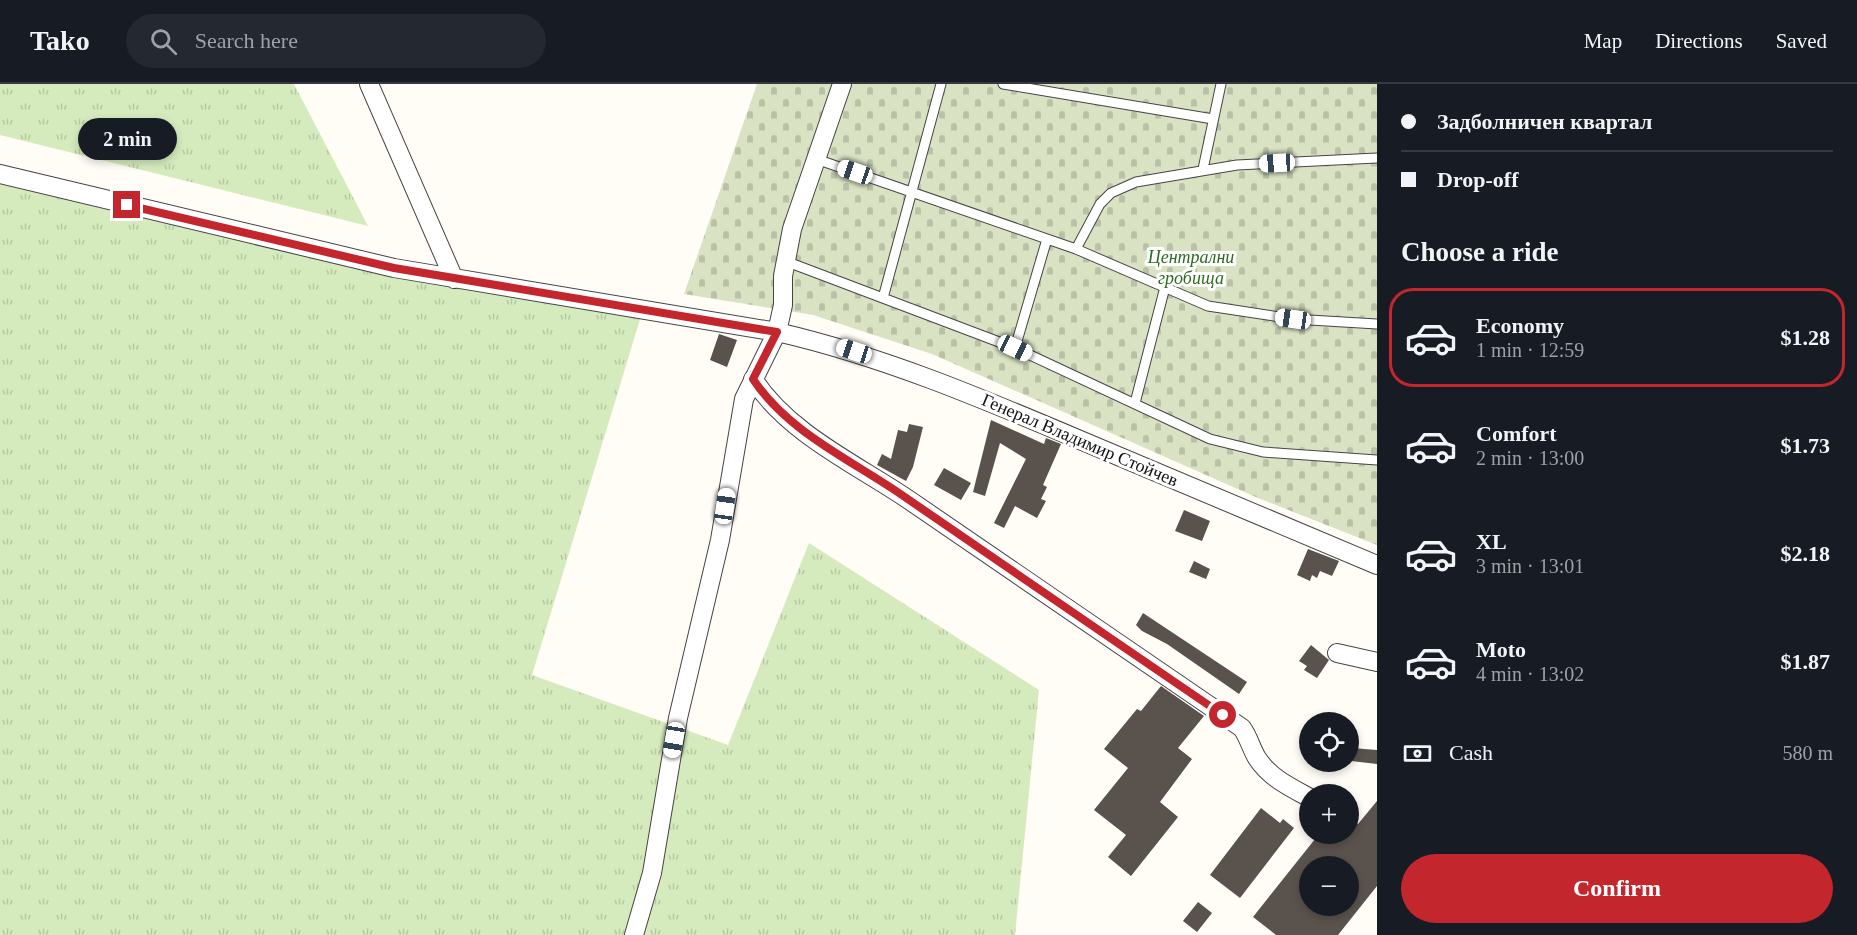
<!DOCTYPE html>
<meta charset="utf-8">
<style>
:root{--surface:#171b24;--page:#242831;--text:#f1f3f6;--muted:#9ea1a6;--line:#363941;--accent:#c4262e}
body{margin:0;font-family:"Times New Roman",serif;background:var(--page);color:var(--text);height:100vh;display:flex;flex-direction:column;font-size:22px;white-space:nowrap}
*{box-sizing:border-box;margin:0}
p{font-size:20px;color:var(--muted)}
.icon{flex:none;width:33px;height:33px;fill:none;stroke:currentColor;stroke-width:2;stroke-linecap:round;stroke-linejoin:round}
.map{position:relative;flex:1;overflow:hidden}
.sheet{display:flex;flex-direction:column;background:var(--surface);width:480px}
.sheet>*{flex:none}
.top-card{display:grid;align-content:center;height:132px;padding:0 24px;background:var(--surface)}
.controls{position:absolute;left:1299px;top:628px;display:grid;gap:12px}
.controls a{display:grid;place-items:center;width:60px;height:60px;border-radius:50%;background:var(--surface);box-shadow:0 3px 9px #0003;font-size:30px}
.end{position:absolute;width:27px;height:27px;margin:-14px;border:8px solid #c4262e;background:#fff;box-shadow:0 0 0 3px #fff}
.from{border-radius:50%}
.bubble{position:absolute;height:42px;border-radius:21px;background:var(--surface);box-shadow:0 3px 9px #0003;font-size:20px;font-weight:800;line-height:42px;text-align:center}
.car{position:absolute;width:18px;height:36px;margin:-18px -9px;border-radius:8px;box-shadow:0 0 4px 2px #0007;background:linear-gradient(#fff 24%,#345 0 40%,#fff 0 76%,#345 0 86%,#fff 0)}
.top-card b{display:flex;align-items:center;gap:21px;height:57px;font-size:22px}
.top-card b+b{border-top:2px solid var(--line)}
.top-card i{width:15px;height:15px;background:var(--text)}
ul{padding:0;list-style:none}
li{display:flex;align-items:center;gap:18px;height:99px;margin:0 12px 9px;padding:0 12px;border:3px solid transparent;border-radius:24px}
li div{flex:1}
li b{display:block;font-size:22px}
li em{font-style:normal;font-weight:800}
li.current{border-color:var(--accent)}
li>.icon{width:54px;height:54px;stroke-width:1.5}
h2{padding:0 24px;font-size:27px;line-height:72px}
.pay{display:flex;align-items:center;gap:15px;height:66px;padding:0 24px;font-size:22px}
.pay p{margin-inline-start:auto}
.primary-button{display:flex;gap:12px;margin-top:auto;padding:12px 24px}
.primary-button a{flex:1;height:69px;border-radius:36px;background:var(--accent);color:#fff;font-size:24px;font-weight:800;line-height:69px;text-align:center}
header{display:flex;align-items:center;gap:36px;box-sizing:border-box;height:84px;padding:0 30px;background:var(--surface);border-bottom:2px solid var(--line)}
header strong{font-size:28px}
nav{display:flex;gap:33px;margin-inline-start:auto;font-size:21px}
.search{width:420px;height:54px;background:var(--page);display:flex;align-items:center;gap:15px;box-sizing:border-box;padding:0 21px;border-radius:33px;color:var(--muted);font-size:22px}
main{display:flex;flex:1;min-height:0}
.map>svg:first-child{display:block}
</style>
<header>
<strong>Tako</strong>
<div class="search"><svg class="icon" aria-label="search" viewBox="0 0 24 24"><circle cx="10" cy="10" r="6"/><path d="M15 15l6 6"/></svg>Search here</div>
<nav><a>Map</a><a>Directions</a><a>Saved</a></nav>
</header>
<main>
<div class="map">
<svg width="1377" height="851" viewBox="0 0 1377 851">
<defs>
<pattern id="grass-tufts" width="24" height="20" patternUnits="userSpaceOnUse" patternTransform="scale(1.5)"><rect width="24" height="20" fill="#d5ebbd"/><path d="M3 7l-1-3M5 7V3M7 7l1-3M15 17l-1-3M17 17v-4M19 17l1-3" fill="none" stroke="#b6c8a1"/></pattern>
<pattern id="cemetery-stones" width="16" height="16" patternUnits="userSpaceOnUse" patternTransform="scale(1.5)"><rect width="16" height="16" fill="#d9e3c4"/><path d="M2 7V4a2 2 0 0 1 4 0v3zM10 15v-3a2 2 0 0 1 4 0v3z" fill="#b9c2a7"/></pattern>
</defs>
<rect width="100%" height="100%" fill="#fffdf5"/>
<!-- grass -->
<path fill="url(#grass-tufts)" d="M0,0h294l74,142 -368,-91z
M0,89l641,143 -109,359 196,70 81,-202 230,147 -24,245h-1015z"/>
<!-- cemetery -->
<path fill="url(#cemetery-stones)" d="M757,0h620v461l-119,-47 -326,-144 -119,-39 -129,-21z"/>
<!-- building -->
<path fill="#5a524d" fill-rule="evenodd" d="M719,250l18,6 -10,27 -17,-7z
M991,336l53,24 2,-6 15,6 -18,41 4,2 -6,12 5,2 -9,17 -22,-12 -11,22 -10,-5 32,-64 -26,-16 -15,53 -12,-4z
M909,340l14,3 -10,40 -7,14 -29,-16 5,-11 9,5 7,-29 9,2z
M944,384l27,15 -10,17 -27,-15z
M1184,426l26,11 -8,20 -27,-10z
M1308,465l31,12 -7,15 -12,-5 -3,7 -5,-3 -2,6 -13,-6z
M1194,477l16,8 -4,10 -17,-7z
M1143,529l104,69 -8,12 -72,-50 -25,-13 -6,-6z
M1311,561l18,15 -12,18 -13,-8 3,-4 -8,-5z
M1161,602l43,30 -26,32 14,11 -32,43 18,15 -47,59 -23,-19 18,-22 -32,-25 34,-42 -24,-19 33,-40 4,2z
M1352,664l25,2v14l-26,-3z
M1377,717v85l-39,49h-62l-23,-18 66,-83h29v-18l10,8zM1310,783h38v39h-38z
M1261,724l19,15 3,-4 11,9 -54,70 -30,-23z
M1198,818l14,11 -15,19 -14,-11z"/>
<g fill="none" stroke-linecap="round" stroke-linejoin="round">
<!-- service casing -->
<g stroke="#444" stroke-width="11">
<path id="service" d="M1003,0l210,35
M816,75l260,90 132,57 85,13 84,5
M1203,85l18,-85
M1076,165l24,-45 11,-11 25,-11 101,-17 140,-7
M785,177l230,87 195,91 53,13 114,8
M883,214l58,-214
M1015,264l32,-109
M1135,319l30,-116"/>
</g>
<!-- minor casing -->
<g stroke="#444" stroke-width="20">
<path id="minor" d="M369,0l85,195
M0,90l394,94 383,64c105,24 204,66 303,108 99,41 198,83 297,125
M753,295c36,55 103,85 156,121 111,76 222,152 333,228 7,10 9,20 15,30 13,20 33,29 53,40
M1337,569l40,9
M634,851l18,-62 26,-155 42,-178 24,-141 33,-67 6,-27v-29l9,-47 50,-145"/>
</g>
<!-- service -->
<use href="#service" stroke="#fff" stroke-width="9"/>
<!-- minor -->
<use href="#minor" stroke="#fff" stroke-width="18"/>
</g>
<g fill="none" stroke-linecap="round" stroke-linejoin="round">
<!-- route -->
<path stroke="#c4262e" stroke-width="8" d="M127,121l267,63 383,64 -24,47c34,52 96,80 146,114 108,75 216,148 324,222"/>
</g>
<g text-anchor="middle" stroke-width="6" stroke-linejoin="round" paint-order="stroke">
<!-- park labels -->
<g font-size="18" font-style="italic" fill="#2f6b1f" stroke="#fff">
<text x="1191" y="179">Централни<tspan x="1191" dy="21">гробища</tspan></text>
</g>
<!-- street labels -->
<g font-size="18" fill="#111" stroke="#fff">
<text transform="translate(1080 356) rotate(23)" y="6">Генерал Владимир Стойчев</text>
</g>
</g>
</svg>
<div class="controls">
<a><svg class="icon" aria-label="locate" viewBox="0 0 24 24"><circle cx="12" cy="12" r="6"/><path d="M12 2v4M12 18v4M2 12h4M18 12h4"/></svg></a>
<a>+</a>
<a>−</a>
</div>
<i class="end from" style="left:1223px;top:631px"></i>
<i class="end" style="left:127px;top:121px"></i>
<div class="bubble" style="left:78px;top:34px;width:99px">2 min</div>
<i class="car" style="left:1277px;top:79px;rotate:267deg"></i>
<i class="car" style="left:855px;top:88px;rotate:289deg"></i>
<i class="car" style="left:1293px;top:235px;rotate:278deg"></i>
<i class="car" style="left:1015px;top:264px;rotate:115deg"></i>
<i class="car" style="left:854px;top:267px;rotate:288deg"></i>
<i class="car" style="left:725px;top:422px;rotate:8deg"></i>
<i class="car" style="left:674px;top:656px;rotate:190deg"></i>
</div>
<section class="sheet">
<div class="top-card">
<b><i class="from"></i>Задболничен квартал</b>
<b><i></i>Drop-off</b>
</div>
<h2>Choose a ride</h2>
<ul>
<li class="current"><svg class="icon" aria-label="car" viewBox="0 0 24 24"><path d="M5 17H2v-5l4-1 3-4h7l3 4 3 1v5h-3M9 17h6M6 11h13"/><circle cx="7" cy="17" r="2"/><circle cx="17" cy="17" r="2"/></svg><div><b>Economy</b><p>1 min · 12:59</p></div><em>$1.28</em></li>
<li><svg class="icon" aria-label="car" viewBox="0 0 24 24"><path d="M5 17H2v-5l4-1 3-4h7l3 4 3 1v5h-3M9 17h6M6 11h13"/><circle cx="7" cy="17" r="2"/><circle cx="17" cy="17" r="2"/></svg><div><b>Comfort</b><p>2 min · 13:00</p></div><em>$1.73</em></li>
<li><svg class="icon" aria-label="car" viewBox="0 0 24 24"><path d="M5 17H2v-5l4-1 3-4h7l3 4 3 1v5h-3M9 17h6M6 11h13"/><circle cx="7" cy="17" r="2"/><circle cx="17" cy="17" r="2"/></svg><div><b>XL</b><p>3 min · 13:01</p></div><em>$2.18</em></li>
<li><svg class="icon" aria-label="car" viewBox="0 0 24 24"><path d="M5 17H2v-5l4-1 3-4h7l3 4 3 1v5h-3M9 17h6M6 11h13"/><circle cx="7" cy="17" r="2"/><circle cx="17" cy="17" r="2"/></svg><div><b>Moto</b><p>4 min · 13:02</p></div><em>$1.87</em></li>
</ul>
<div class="pay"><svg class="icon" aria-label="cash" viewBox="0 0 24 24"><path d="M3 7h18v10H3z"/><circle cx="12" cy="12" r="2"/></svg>Cash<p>580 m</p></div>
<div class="primary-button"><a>Confirm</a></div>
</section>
</main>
